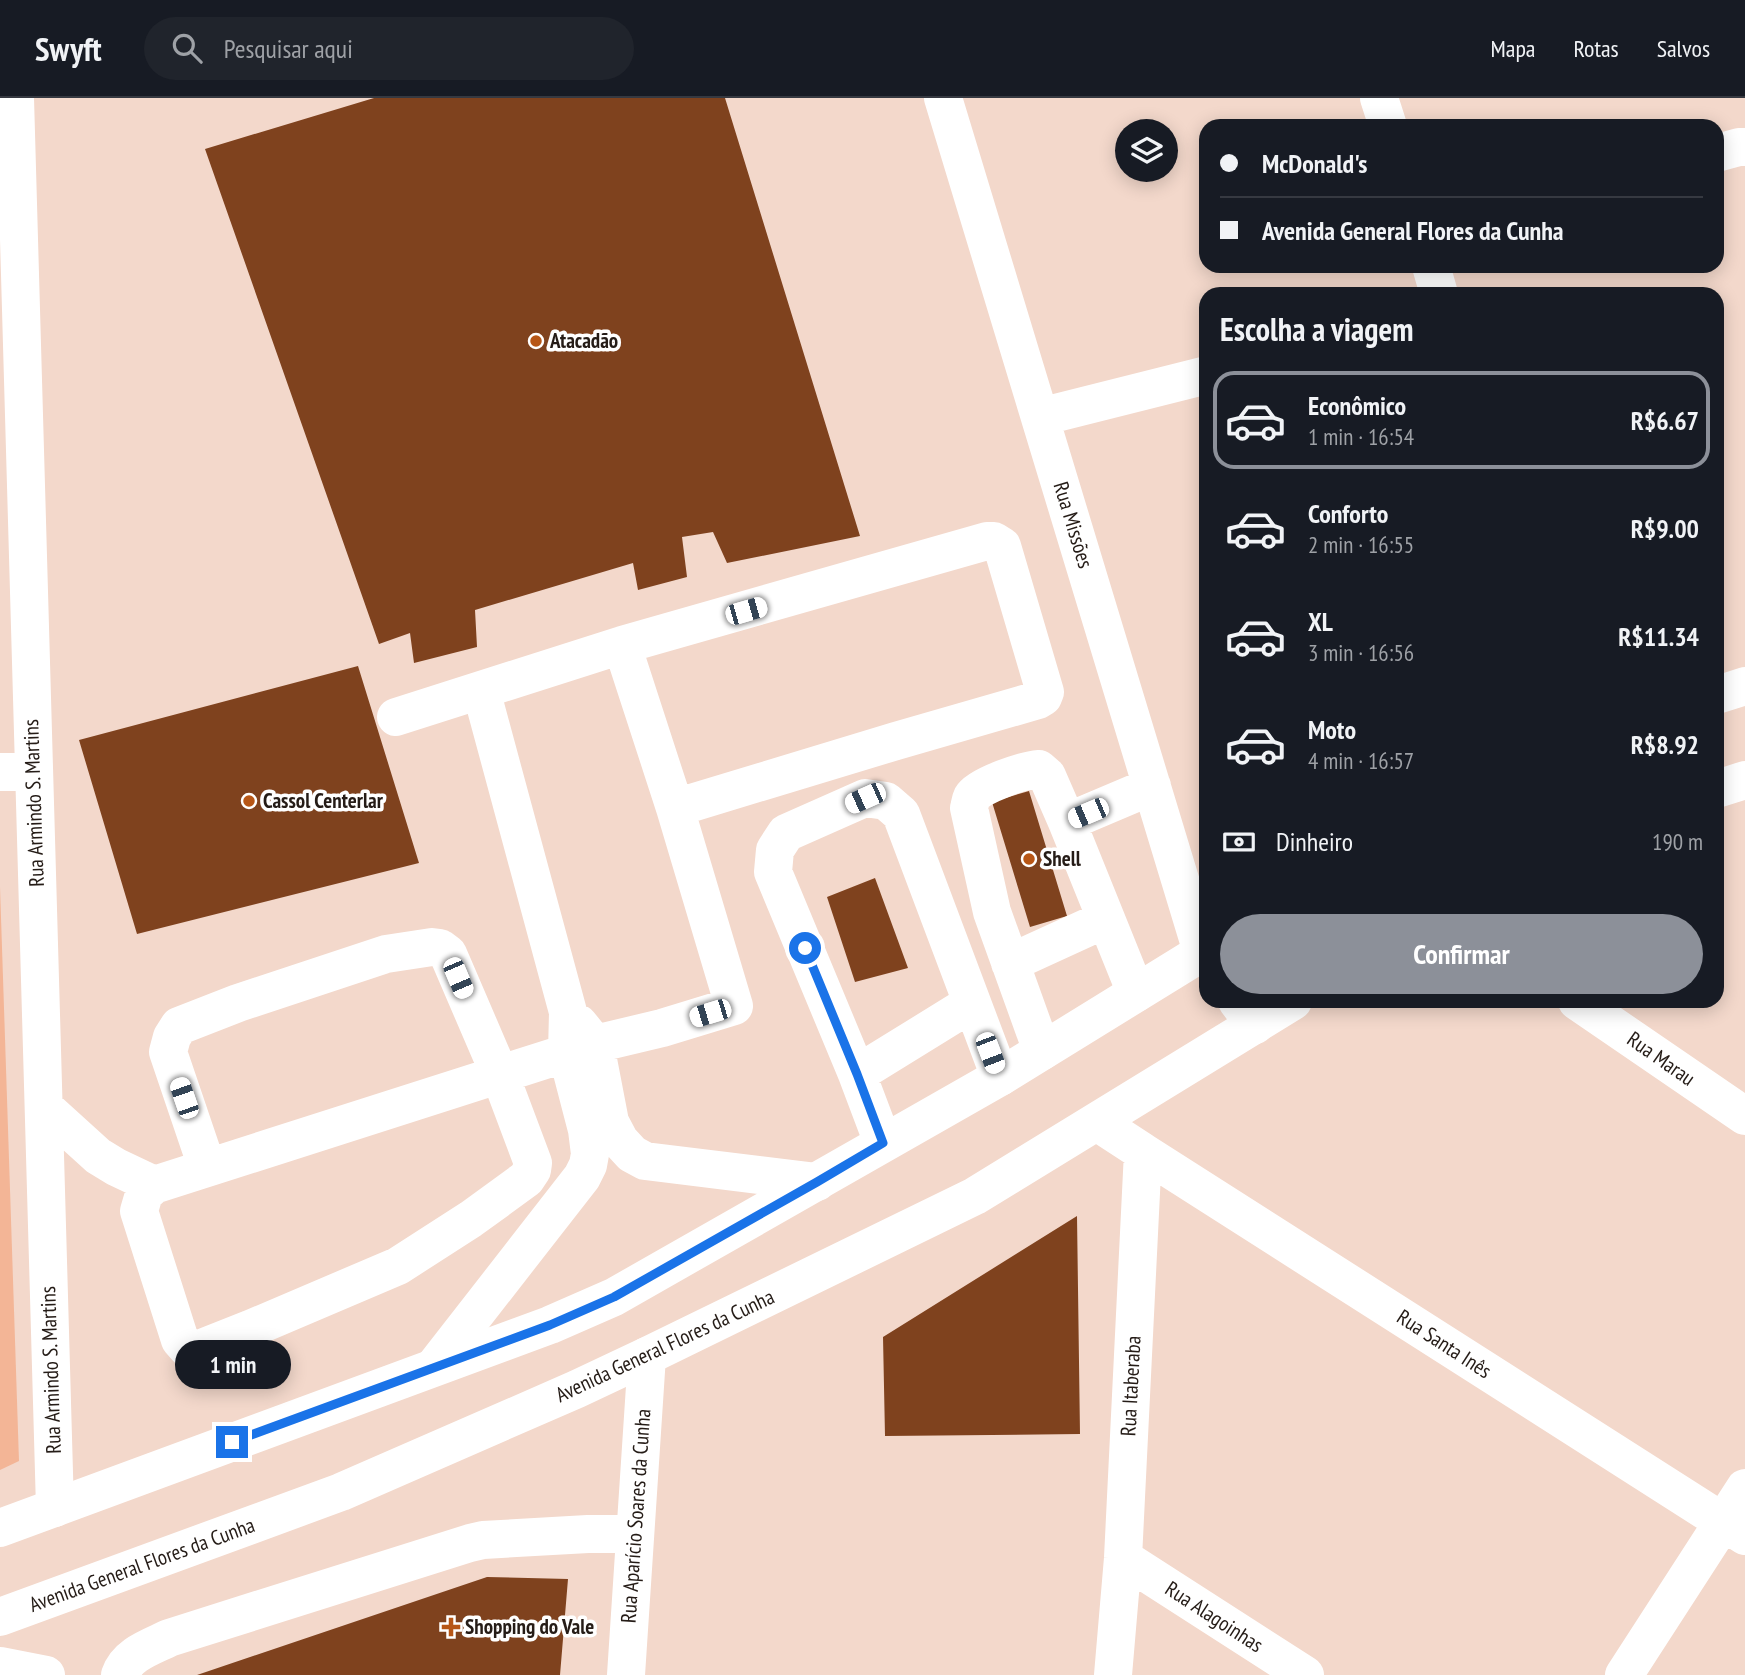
<!DOCTYPE html>
<html lang="pt">
<meta charset="utf-8">
<style>
:root{--surface:#171b24;--page:#20242c;--text:#f1f3f6;--muted:#9ea1a6;--line:#363941;--accent:#8c9099}
body{margin:0;font-family:"PT Sans Narrow",sans-serif;background:var(--page);color:var(--text);height:100vh;display:flex;flex-direction:column;font-size:26px;white-space:nowrap}
*{box-sizing:border-box;margin:0}
p{font-size:23px;color:var(--muted)}
.icon{flex:none;width:38px;height:38px;fill:none;stroke:currentColor;stroke-width:2;stroke-linecap:round;stroke-linejoin:round}
.map{position:relative;flex:1;overflow:hidden}
.panel{position:absolute;left:1199px;top:189px;width:525px;height:721px;display:flex;flex-direction:column;background:var(--surface);border-radius:21px;box-shadow:0 4px 18px #0003}
.panel>*{flex:none}
.guide{position:absolute;left:1199px;top:21px;width:525px;height:154px;border-radius:21px;box-shadow:0 4px 18px #0003;display:grid;align-content:center;height:154px;padding:0 21px;background:var(--surface)}
.tools{position:absolute;left:1115px;top:21px;display:grid;gap:14px}
.tools a{display:grid;place-items:center;width:63px;height:63px;border-radius:50%;background:var(--surface);box-shadow:0 4px 18px #0003;font-size:35px}
.end{position:absolute;width:32px;height:32px;margin:-16px;border:9px solid #1a73e8;background:#fff;box-shadow:0 0 0 4px #fff}
.from{border-radius:50%}
.bubble{position:absolute;height:49px;border-radius:24px;background:var(--surface);box-shadow:0 4px 18px #0003;font-size:23px;font-weight:800;line-height:49px;text-align:center}
.car{position:absolute;width:21px;height:42px;margin:-21px -10px;border-radius:9px;box-shadow:0 0 5px 2px #0007;background:linear-gradient(#fff 24%,#345 0 40%,#fff 0 76%,#345 0 86%,#fff 0)}
.guide b{display:flex;align-items:center;gap:24px;height:66px;font-size:26px}
.guide b+b{border-top:2px solid var(--line)}
.guide i{width:18px;height:18px;background:var(--text)}
ul{padding:0;list-style:none}
li{display:flex;align-items:center;gap:21px;height:98px;margin:0 14px 10px;padding:0 7px;border:4px solid transparent;border-radius:21px}
li div{flex:1}
li b{display:block;font-size:26px}
li em{font-style:normal;font-weight:800}
li.current{border-color:var(--accent)}
li>.icon{width:63px;height:63px;stroke-width:1.5}
h2{padding:0 21px;font-size:32px;line-height:84px}
.pay{display:flex;align-items:center;gap:18px;height:77px;padding:0 21px;font-size:26px}
.pay p{margin-inline-start:auto}
.primary-button{display:flex;gap:14px;margin-top:auto;padding:14px 21px}
.primary-button a{flex:1;height:80px;border-radius:42px;background:var(--accent);color:#fff;font-size:28px;font-weight:800;line-height:80px;text-align:center}
header{display:flex;align-items:center;gap:42px;box-sizing:border-box;height:98px;padding:0 35px;background:var(--surface);border-bottom:2px solid var(--line)}
header strong{font-size:33px}
nav{display:flex;gap:38px;margin-inline-start:auto;font-size:24px}
.search{width:490px;height:63px;background:var(--page);display:flex;align-items:center;gap:18px;box-sizing:border-box;padding:0 24px;border-radius:38px;color:var(--muted);font-size:26px}
.map>svg:first-child{display:block}
</style>
<header>
<strong>Swyft</strong>
<div class="search"><svg class="icon" aria-label="search" viewBox="0 0 24 24"><circle cx="10" cy="10" r="6"/><path d="M15 15l6 6"/></svg>Pesquisar aqui</div>
<nav><a>Mapa</a><a>Rotas</a><a>Salvos</a></nav>
</header>
<div class="map">
<svg width="1745" height="1577" viewBox="0 0 1745 1577">
<rect width="100%" height="100%" fill="#f3d8cb"/>
<!-- green -->
<path fill="#f3b596" d="M0,789l19,574 -19,9z"/>
<!-- building -->
<path fill="#7f421e" d="M374,0h351l135,438 -133,27 -14,-31 -31,5 5,40 -49,13 -5,-27 -158,47 2,37 -63,16 -4,-30 -31,11 -174,-495z
M358,568l61,197 -282,71 -58,-194z
M1029,693l38,125 -37,11 -38,-125z
M875,780l33,90 -53,14 -28,-85z
M1077,1118l3,218 -195,2 -2,-99z
M487,1479l81,2 -8,96h-363z"/>
<g fill="none" stroke-linecap="round" stroke-linejoin="round">
<!-- minor -->
<path stroke="#fff" stroke-width="38" d="M15,0l40,1410
M943,0l259,854 4,5
M1379,0l9,28
M1717,55l22,-6h6
M1431,168l8,28
M1040,319l163,-41
M622,547l53,163
M0,674l33,-2
M1067,724l85,-36
M1010,865l96,-44
M1237,903l18,24
M1577,903l168,115
M579,926l16,20 15,78 10,19 12,13 13,7 172,21
M1042,953l-50,-139 -23,-104c1,-3 1,-7 3,-11 7,-12 53,-27 67,-28l8,7 20,46 69,171
M857,976l115,-71
M44,1009l54,49 18,11 38,18
M1097,1024l46,30 -20,406 -10,117
M883,1045l-26,-69 -84,-202 2,-22 11,-17 79,-35 21,3 15,13 99,263
M1143,1054l602,384
M207,1069l-39,-115 4,-15 7,-11 59,-23 148,-49 46,-7 8,1 8,6 52,121 33,88 -1,7 -6,9 -55,40 -73,47 -148,63 -53,21 -10,-2 -7,-8 -41,-129 5,-17 10,-9 441,-141 67,-16 72,-22 -59,-198 221,-67 142,-41 5,-3 2,-5 -43,-146 -8,-5h-7l-365,104 -226,72
M434,1269l148,-190 6,-12 2,-11 -3,-24 -20,-77 1,-41 -87,-322
M1123,1460l182,117
M0,1568l46,9
M120,1577c7,-21 31,-28 49,-37l301,-95 13,-3 105,-6h47
M626,1577l21,-319
M1624,1577l121,-187"/>
<!-- major -->
<path stroke="#fff" stroke-width="38" d="M1717,597l28,-9
M1717,691l28,-9
M0,1430l550,-203 64,-28 386,-220 206,-127
M0,1519l341,-125 236,-103 70,-33 328,-160 318,-195"/>
</g>
<g fill="none" stroke-linecap="round" stroke-linejoin="round">
<!-- route -->
<path stroke="#1a73e8" stroke-width="9" d="M232,1344l318,-117 64,-28 203,-115 66,-39 -26,-69 -52,-126"/>
</g>
<!-- markers -->
<g fill="#b75616" stroke="#fff" stroke-width="2.5">
<circle cx="536" cy="243" r="7"/>
<circle cx="249" cy="703" r="7"/>
<circle cx="1029" cy="761" r="7"/>
<path d="M447.5 1518.5h7v7h7v7h-7v7h-7v-7h-7v-7h7z"/>
</g>
<g text-anchor="middle" stroke-width="7" stroke-linejoin="round" paint-order="stroke">
<!-- poi labels -->
<g font-size="21" font-weight="bold" fill="#251c17" stroke="#fff" text-anchor="start">
<text x="550" y="250">Atacadão</text>
<text x="263" y="710">Cassol Centerlar</text>
<text x="1043" y="768">Shell</text>
<text x="465" y="1536">Shopping do Vale</text>
</g>
<!-- street labels -->
<g font-size="21" fill="#251c17" stroke="#fff">
<text transform="translate(1073 427) rotate(73)" y="7">Rua Missões</text>
<text transform="translate(34 705) rotate(-92)" y="7">Rua Armindo S. Martins</text>
<text transform="translate(1661 961) rotate(35)" y="7">Rua Marau</text>
<text transform="translate(1444 1246) rotate(33)" y="7">Rua Santa Inês</text>
<text transform="translate(665 1248) rotate(-25)" y="7">Avenida General Flores da Cunha</text>
<text transform="translate(51 1272) rotate(-92)" y="7">Rua Armindo S. Martins</text>
<text transform="translate(1131 1288) rotate(-87)" y="7">Rua Itaberaba</text>
<text transform="translate(636 1418) rotate(-86)" y="7">Rua Aparício Soares da Cunha</text>
<text transform="translate(142 1467) rotate(-20)" y="7">Avenida General Flores da Cunha</text>
<text transform="translate(1214 1519) rotate(33)" y="7">Rua Alagoinhas</text>
</g>
</g>
</svg>
<div class="tools">
<a><svg class="icon" aria-label="layers" viewBox="0 0 24 24"><path d="M12 4l9 5-9 5-9-5zM3 14l9 5 9-5"/></svg></a>
</div>
<i class="end from" style="left:805px;top:850px"></i>
<i class="end" style="left:232px;top:1344px"></i>
<div class="bubble" style="left:175px;top:1242px;width:116px">1 min</div>
<i class="car" style="left:746px;top:513px;rotate:74deg"></i>
<i class="car" style="left:865px;top:700px;rotate:246deg"></i>
<i class="car" style="left:1088px;top:715px;rotate:247deg"></i>
<i class="car" style="left:458px;top:880px;rotate:157deg"></i>
<i class="car" style="left:710px;top:915px;rotate:253deg"></i>
<i class="car" style="left:990px;top:955px;rotate:159deg"></i>
<i class="car" style="left:184px;top:1000px;rotate:341deg"></i>
<div class="guide">
<b><i class="from"></i>McDonald's</b>
<b><i></i>Avenida General Flores da Cunha</b>
</div>
<section class="panel">
<h2>Escolha a viagem</h2>
<ul>
<li class="current"><svg class="icon" aria-label="car" viewBox="0 0 24 24"><path d="M5 17H2v-5l4-1 3-4h7l3 4 3 1v5h-3M9 17h6M6 11h13"/><circle cx="7" cy="17" r="2"/><circle cx="17" cy="17" r="2"/></svg><div><b>Econômico</b><p>1 min · 16:54</p></div><em>R$6.67</em></li>
<li><svg class="icon" aria-label="car" viewBox="0 0 24 24"><path d="M5 17H2v-5l4-1 3-4h7l3 4 3 1v5h-3M9 17h6M6 11h13"/><circle cx="7" cy="17" r="2"/><circle cx="17" cy="17" r="2"/></svg><div><b>Conforto</b><p>2 min · 16:55</p></div><em>R$9.00</em></li>
<li><svg class="icon" aria-label="car" viewBox="0 0 24 24"><path d="M5 17H2v-5l4-1 3-4h7l3 4 3 1v5h-3M9 17h6M6 11h13"/><circle cx="7" cy="17" r="2"/><circle cx="17" cy="17" r="2"/></svg><div><b>XL</b><p>3 min · 16:56</p></div><em>R$11.34</em></li>
<li><svg class="icon" aria-label="car" viewBox="0 0 24 24"><path d="M5 17H2v-5l4-1 3-4h7l3 4 3 1v5h-3M9 17h6M6 11h13"/><circle cx="7" cy="17" r="2"/><circle cx="17" cy="17" r="2"/></svg><div><b>Moto</b><p>4 min · 16:57</p></div><em>R$8.92</em></li>
</ul>
<div class="pay"><svg class="icon" aria-label="cash" viewBox="0 0 24 24"><path d="M3 7h18v10H3z"/><circle cx="12" cy="12" r="2"/></svg>Dinheiro<p>190 m</p></div>
<div class="primary-button"><a>Confirmar</a></div>
</section>
</div>
